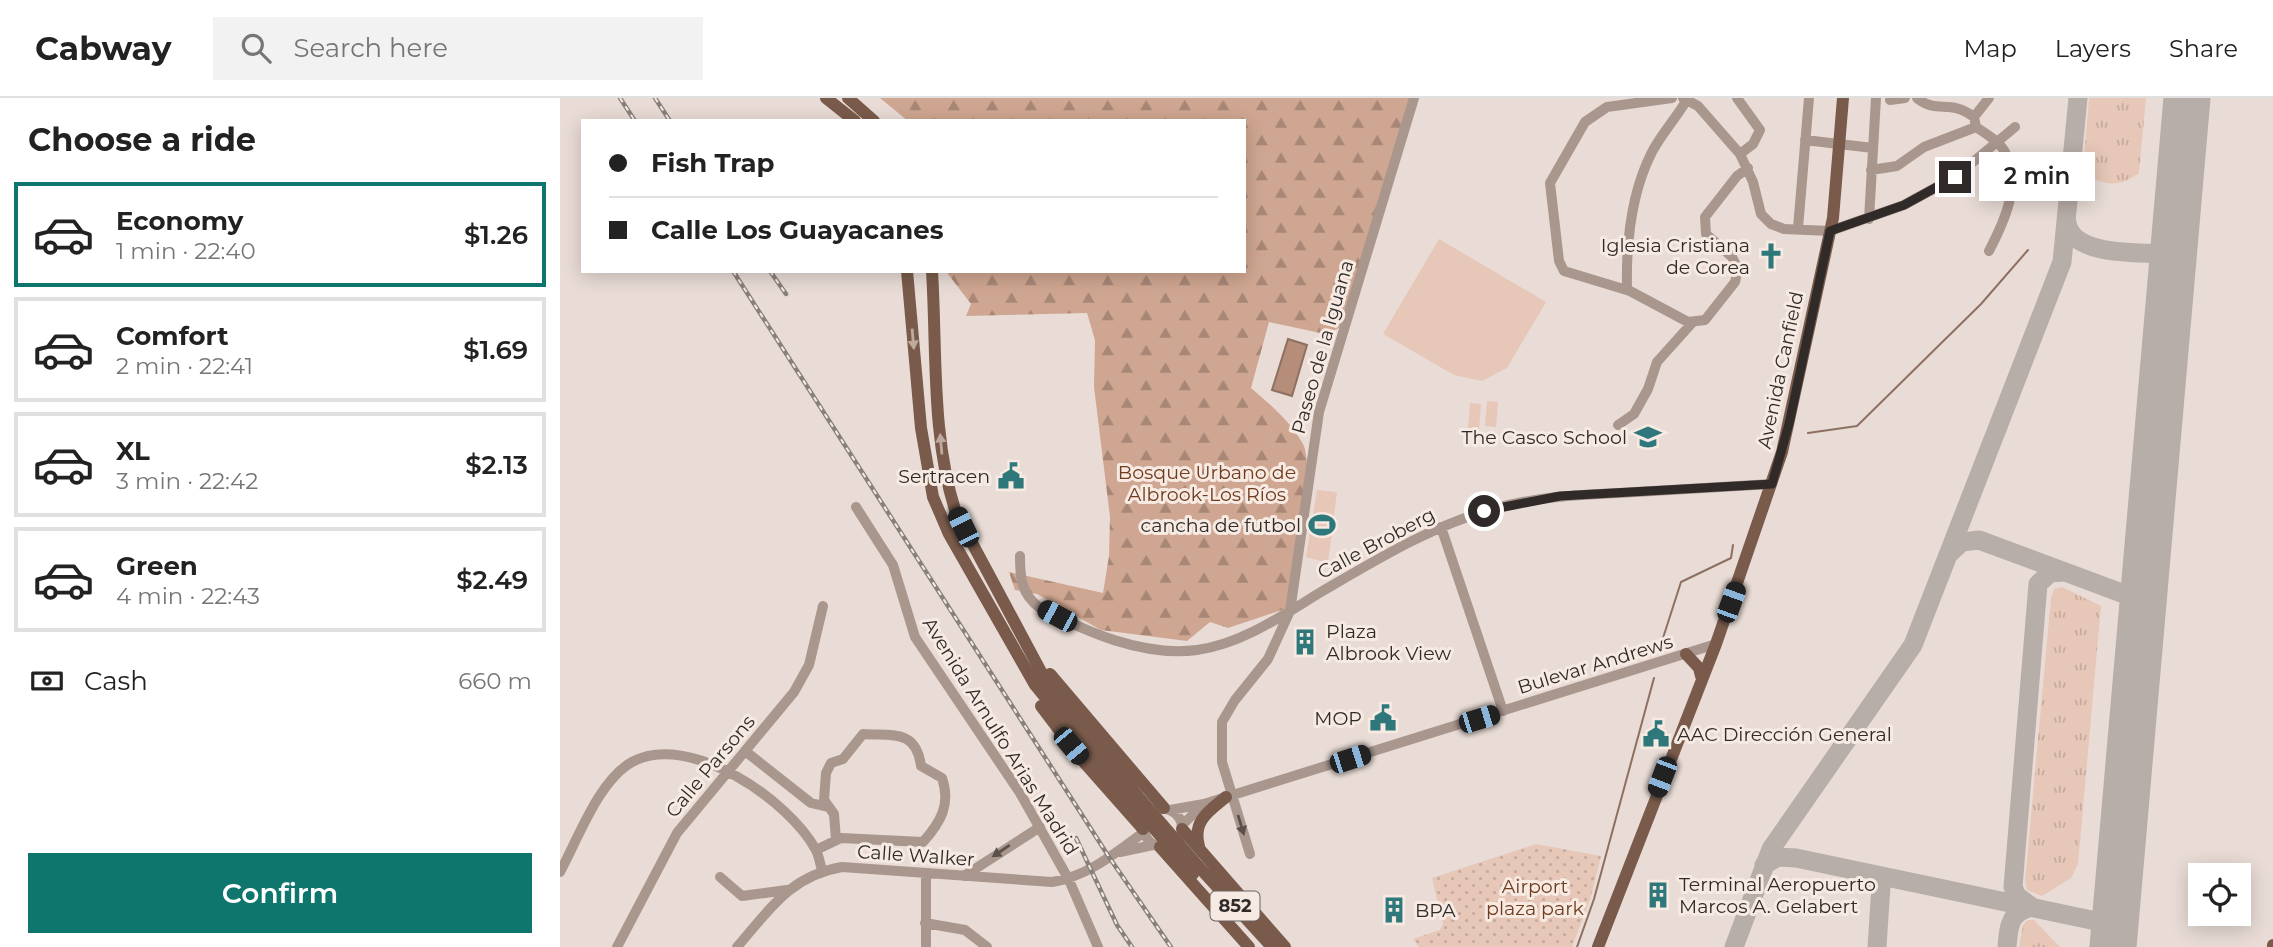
<!DOCTYPE html>
<meta charset="utf-8">
<style>
:root{--surface:#fff;--page:#f2f2f2;--text:#222;--muted:#767676;--line:#e0e0e0;--accent:#0f766e}
body{margin:0;font-family:Montserrat,sans-serif;background:var(--page);color:var(--text);height:100vh;display:flex;flex-direction:column;font-size:26px;white-space:nowrap}
*{box-sizing:border-box;margin:0}
p{font-size:23px;color:var(--muted)}
.icon{flex:none;width:38px;height:38px;fill:none;stroke:currentColor;stroke-width:2;stroke-linecap:round;stroke-linejoin:round}
.map{position:relative;flex:1;overflow:hidden}
.panel{display:flex;flex-direction:column;background:var(--surface);width:560px}
.panel>*{flex:none}
.hud{position:absolute;left:21px;top:21px;width:665px;height:154px;border-radius:0px;box-shadow:0 4px 18px #0003;display:grid;align-content:center;height:154px;padding:0 28px;background:var(--surface)}
.controls{position:absolute;left:1628px;top:765px;display:grid;gap:14px}
.controls a{display:grid;place-items:center;width:63px;height:63px;border-radius:0px;background:var(--surface);box-shadow:0 4px 18px #0003;font-size:35px}
.end{position:absolute;width:32px;height:32px;margin:-16px;border:9px solid #302b29;background:#fff;box-shadow:0 0 0 4px #fff}
.from{border-radius:50%}
.bubble{position:absolute;height:49px;border-radius:0px;background:var(--surface);box-shadow:0 4px 18px #0003;font-size:23px;font-weight:600;line-height:49px;text-align:center}
.car{position:absolute;width:21px;height:42px;margin:-21px -10px;border-radius:9px;box-shadow:0 0 5px 2px #0007;background:linear-gradient(#222 24%,#8ab4d8 0 40%,#222 0 76%,#8ab4d8 0 86%,#222 0)}
.hud b{display:flex;align-items:center;gap:24px;height:66px;font-size:26px}
.hud b+b{border-top:2px solid var(--line)}
.hud i{width:18px;height:18px;background:var(--text)}
ul{padding:0;list-style:none}
li{display:flex;align-items:center;gap:21px;height:105px;margin:0 14px 10px;padding:0 14px;border:4px solid var(--line);border-radius:0px}
li div{flex:1}
li b{display:block;font-size:26px}
li em{font-style:normal;font-weight:600}
li.current{border-color:var(--accent)}
li>.icon{width:63px;height:63px;stroke-width:1.5}
h2{padding:0 28px;font-size:32px;line-height:84px}
.pay{display:flex;align-items:center;gap:18px;height:77px;padding:0 28px;font-size:26px}
.pay p{margin-inline-start:auto}
.cta{display:flex;gap:14px;margin-top:auto;padding:14px 28px}
.cta a{flex:1;height:80px;border-radius:0px;background:var(--accent);color:#fff;font-size:28px;font-weight:600;line-height:80px;text-align:center}
header{display:flex;align-items:center;gap:42px;box-sizing:border-box;height:98px;padding:0 35px;background:var(--surface);border-bottom:2px solid var(--line)}
header strong{font-size:33px}
nav{display:flex;gap:38px;margin-inline-start:auto;font-size:24px}
.search{width:490px;height:63px;background:var(--page);display:flex;align-items:center;gap:18px;box-sizing:border-box;padding:0 24px;border-radius:0px;color:var(--muted);font-size:26px}
main{display:flex;flex:1;min-height:0}
.map>svg:first-child{display:block}
</style>
<header>
<strong>Cabway</strong>
<div class="search"><svg class="icon" aria-label="search" viewBox="0 0 24 24"><circle cx="10" cy="10" r="6"/><path d="M15 15l6 6"/></svg>Search here</div>
<nav><a>Map</a><a>Layers</a><a>Share</a></nav>
</header>
<main>
<section class="panel">
<h2>Choose a ride</h2>
<ul>
<li class="current"><svg class="icon" aria-label="car" viewBox="0 0 24 24"><path d="M5 17H2v-5l4-1 3-4h7l3 4 3 1v5h-3M9 17h6M6 11h13"/><circle cx="7" cy="17" r="2"/><circle cx="17" cy="17" r="2"/></svg><div><b>Economy</b><p>1 min · 22:40</p></div><em>$1.26</em></li>
<li><svg class="icon" aria-label="car" viewBox="0 0 24 24"><path d="M5 17H2v-5l4-1 3-4h7l3 4 3 1v5h-3M9 17h6M6 11h13"/><circle cx="7" cy="17" r="2"/><circle cx="17" cy="17" r="2"/></svg><div><b>Comfort</b><p>2 min · 22:41</p></div><em>$1.69</em></li>
<li><svg class="icon" aria-label="car" viewBox="0 0 24 24"><path d="M5 17H2v-5l4-1 3-4h7l3 4 3 1v5h-3M9 17h6M6 11h13"/><circle cx="7" cy="17" r="2"/><circle cx="17" cy="17" r="2"/></svg><div><b>XL</b><p>3 min · 22:42</p></div><em>$2.13</em></li>
<li><svg class="icon" aria-label="car" viewBox="0 0 24 24"><path d="M5 17H2v-5l4-1 3-4h7l3 4 3 1v5h-3M9 17h6M6 11h13"/><circle cx="7" cy="17" r="2"/><circle cx="17" cy="17" r="2"/></svg><div><b>Green</b><p>4 min · 22:43</p></div><em>$2.49</em></li>
</ul>
<div class="pay"><svg class="icon" aria-label="cash" viewBox="0 0 24 24"><path d="M3 7h18v10H3z"/><circle cx="12" cy="12" r="2"/></svg>Cash<p>660 m</p></div>
<div class="cta"><a>Confirm</a></div>
</section>
<div class="map">
<svg width="1713" height="849" viewBox="0 0 1713 849">
<defs>
<pattern id="grass-tufts" width="24" height="20" patternUnits="userSpaceOnUse" patternTransform="scale(1.75)"><rect width="24" height="20" fill="#e7c7b7"/><path d="M3 7l-1-3M5 7V3M7 7l1-3M15 17l-1-3M17 17v-4M19 17l1-3" fill="none" stroke="#c6ab9d"/></pattern>
<pattern id="forest-firs" width="22" height="20" patternUnits="userSpaceOnUse" patternTransform="scale(1.75)"><rect width="22" height="20" fill="#cfa691"/><path d="M5 1l3.5 6h-7zM16 11l3.5 6h-7z" fill="#a88776"/></pattern>
<pattern id="park-dots" width="8" height="8" patternUnits="userSpaceOnUse" patternTransform="scale(1.75)"><rect width="8" height="8" fill="#e7c7b7"/><path d="M2 2h.1M6 6h.1" fill="none" stroke="#c6ab9d" stroke-width="1.8" stroke-linecap="round"/></pattern>
</defs>
<rect width="100%" height="100%" fill="#e9dcd6"/>
<!-- grass -->
<path fill="url(#grass-tufts)" d="M1529,0h57l-7,75c-16,12 -31,14 -48,4l-7,-19z
M1502,489l39,19 -23,258 -7,14 -29,18 -15,-6 -2,-9 26,-283 3,-9z
M1468,822h6l26,27h-41l4,-22z"/>
<!-- forest -->
<path fill="url(#forest-firs)" d="M320,0h533l-69,228 -19,8 -56,-12 -18,66c20,17 39,33 52,56 13,26 -8,130 -12,163l-63,21 -18,-6 -23,19 -86,-11 -64,-36 -22,-4 -6,-18 94,21 6,-37 1,-39 -16,-130 1,-47 -8,-27 -121,3 5,-12 -23,-30v-3h296v-150h-336z"/>
<!-- park -->
<path fill="url(#park-dots)" d="M976,746l65,12 -11,44 -18,47h-153l-6,-8 27,-9 3,-6 -11,-46z"/>
<!-- pitch -->
<path fill="#e7c7b7" d="M879,141l107,63 -39,66 -25,13 -28,-6 -71,-41z
M927,303l11,1 -2,25 -11,-1z
M910,305l11,1 -2,25 -11,-1z
M757,392l20,2 -9,71 -22,-6z"/>
<!-- water -->
<path fill="#b58d79" stroke="#8d7061" stroke-width="2" d="M728,241l19,6 -15,51 -20,-6z"/>
<g fill="none" stroke-linecap="round" stroke-linejoin="round">
<!-- stream -->
<path stroke="#8d7061" stroke-width="2" d="M1248,335l49,-7 124,-122 47,-54
M1103,540l18,-56 50,-24 2,-13
M1017,849l17,-48 60,-221"/>
<!-- taxiway -->
<path stroke="#b8aea9" stroke-width="19" d="M1507,124c4,36 78,30 107,32
M1390,455l12,-11 17,-2 164,61
M1204,767l14,-8 18,1 319,67
M1306,775l15,13 -4,61
M1472,809l-15,-11 -4,-9 25,-303 12,-11 14,-1
M1174,849l37,-98 142,-204 149,-383 16,-164
M1447,849c2,-22 2,-34 25,-40"/>
<!-- runway -->
<path stroke="#b8aea9" stroke-width="47" d="M1553,849l74,-849"/>
<!-- minor -->
<path stroke="#a9978e" stroke-width="10" d="M1112,0l-65,9 -22,15 -35,61 9,78 5,10 66,20 58,31 17,-2 30,-38 3,-13 -6,-12 -26,-23 -1,-17 32,-41 11,-8
M1123,0l15,8 42,48 13,28 8,32 10,10 13,5 46,2 74,-26 51,-28 60,-50
M1177,0l23,32 -7,14 -13,10
M1357,0c21,17 32,0 57,19l2,10c10,7 23,14 29,25 18,31 -2,72 -16,99
M1330,2l15,-2
M1414,19l15,-19
M1245,42l68,8
M1311,72l26,-4 27,-19 52,-20
M1309,121l7,-121
M1238,130l11,-130
M1067,192c-1,-45 4,-97 25,-138 10,-19 25,-35 36,-54
M1058,327l16,-11 14,-25 9,-27 35,-39
M296,409l37,58 22,72 105,156 49,87 29,67
M881,429l62,184
M460,458c0,22 1,38 20,52 47,24 103,49 157,42 45,-6 86,-35 124,-58 55,-32 110,-66 172,-83 41,-12 83,-14 126,-16 51,-3 102,-6 153,-9
M185,653l66,52 17,4
M584 730a19 19 0 1 1 38 0a19 19 0 1 1-38 0Z
M610,712l34,-6 512,-160
M622,727l21,-20
M256,752l25,-12 82,4c18,-20 28,-38 19,-64l-21,-12c-5,-37 -28,-30 -58,-32l-20,25 -12,4 -5,10 -2,27 10,14 2,26
M560,754l33,-7
M690,756l-28,-92v-40l13,-22 33,-41 22,-48 29,-199 95,-314
M0,774c18,-33 39,-92 72,-110 57,-31 157,38 184,88 3,6 4,14 6,20
M404,778l76,-49
M160,779l22,19 45,-6
M365,825l40,7 22,17
M57,849l60,-114 117,-141 15,-27 14,-59
M177,849c33,-38 53,-71 105,-80l210,15c34,-5 64,-29 92,-50
M366,849v-74"/>
<!-- major -->
<path stroke="#7a5b4b" stroke-width="12" d="M266,0l29,23
M288,0l26,23
M347,173l14,157 12,69 16,37 86,151 94,114
M372,173c5,80 -1,165 24,242l90,168 90,113
M1126,556l13,14 2,8
M490,576l114,134
M481,608l41,54 61,69
M622,731l103,118
M639,748c-7,-25 10,-35 27,-49
M600,749l89,100
M638,768l74,81
M1038,849l118,-303 66,-192 51,-234 10,-120
M1713,849v-2"/>
<!-- rail casing -->
<g stroke="#88807c" stroke-width="4.5">
<path id="rail" d="M60,0l15,23
M95,0l15,23
M173,173l376,586 62,90
M210,173l16,23
M516,740l41,87 15,22"/>
</g>
<!-- rail -->
<use href="#rail" stroke="#f6eae3" stroke-width="2" stroke-dasharray="5" stroke-linecap="butt"/>
<!-- major-bridge -->
<path stroke="#7a5b4b" stroke-width="12" d="M576,696l62,72
M569,701l64,75"/>
</g>
<!-- one-way arrows -->
<defs><path id="oneway-solid" d="M-6-.8H1V-3.2L6.5 0L1 3.2V.8H-6Z" transform="scale(1.75)"/></defs>
<g fill="#beaa9f">
<use href="#oneway-solid" transform="translate(353 241) rotate(85)"/>
<use href="#oneway-solid" transform="translate(381 346) rotate(-95)"/>
</g>
<g fill="#5a514c">
<use href="#oneway-solid" transform="translate(681 727) rotate(73)"/>
<use href="#oneway-solid" transform="translate(441 753) rotate(146)"/>
</g>
<g fill="none" stroke-linecap="round" stroke-linejoin="round">
<!-- route -->
<path stroke="#302b29" stroke-width="9" d="M924,413l76,-15 212,-12 17,-60 41,-193 74,-26 51,-28"/>
</g>
<!-- icons -->
<defs>
<g id="church-bare" transform="scale(2.1)"><path d="M-1.2-6h2.4v3.5h3.3v2.4h-3.3V6h-2.4V-.1h-3.3v-2.4h3.3Z" fill="#2e777a" stroke="#f6eae3" stroke-width="2.5" paint-order="stroke"/></g>
<g id="school-bare" transform="scale(2.1)"><path d="M0-5L7-2L0 1L-7-2ZM-4 1L0 2.5L4 1V4Q0 6-4 4Z" fill="#2e777a" stroke="#f6eae3" stroke-width="2.5" paint-order="stroke"/></g>
<g id="civic-bare" transform="scale(2.1)"><path d="M-.6-6.5H3V-4.5H.6V-3L4-1V1h2V6H-6V1h2V-1L-.6-3ZM-1.2 2.5V6h2.4V2.5Z" fill="#2e777a" stroke="#f6eae3" stroke-width="2.5" paint-order="stroke"/></g>
<g id="stadium-bare" transform="scale(2.1)"><path d="M0-5a6.5 5 0 1 0 0 10a6.5 5 0 1 0 0-10ZM-3.5-1.8h7v3.6h-7Z" fill="#2e777a" stroke="#f6eae3" stroke-width="2.5" paint-order="stroke"/></g>
<g id="building-bare" transform="scale(2.1)"><path d="M-4-6H4V6H1V3H-1V6H-4ZM-2.5-4.3h1.7v1.8h-1.7ZM.8-4.3h1.7v1.8H.8ZM-2.5-1h1.7V.8h-1.7ZM.8-1h1.7V.8H.8Z" fill="#2e777a" stroke="#f6eae3" stroke-width="2.5" paint-order="stroke"/></g>
</defs>
<g fill-rule="evenodd">
<use href="#church-bare" x="1211" y="158"/>
<use href="#school-bare" x="1088" y="339"/>
<use href="#civic-bare" x="451" y="378"/>
<use href="#stadium-bare" x="762" y="427"/>
<use href="#building-bare" x="745" y="544"/>
<use href="#civic-bare" x="823" y="620"/>
<use href="#civic-bare" x="1096" y="636"/>
<use href="#building-bare" x="1098" y="797"/>
<use href="#building-bare" x="834" y="812"/>
</g>
<g text-anchor="middle" stroke-width="6" stroke-linejoin="round" paint-order="stroke">
<!-- shield labels -->
<rect fill="#f6eae3" stroke="#6b6461" stroke-width="2" x="650.5" y="793.5" width="49" height="29" rx="5"/>
<g font-size="18" font-weight="bold" fill="#302b29">
<text x="675" y="814">852</text>
</g>
<!-- poi labels -->
<g font-size="19" fill="#302b29" stroke="#f6eae3" text-anchor="end">
<text x="1190" y="154">Iglesia Cristiana<tspan x="1190" dy="22">de Corea</tspan></text>
<text x="1067" y="346">The Casco School</text>
<text x="430" y="385">Sertracen</text>
<text x="741" y="434">cancha de futbol</text>
<text x="766" y="540" text-anchor="start">Plaza<tspan x="766" dy="22">Albrook View</tspan></text>
<text x="802" y="627">MOP</text>
<text x="1117" y="643" text-anchor="start">AAC Dirección General</text>
<text x="1119" y="793" text-anchor="start">Terminal Aeropuerto<tspan x="1119" dy="22">Marcos A. Gelabert</tspan></text>
<text x="855" y="819" text-anchor="start">BPA</text>
</g>
<!-- street labels -->
<g font-size="19" fill="#302b29" stroke="#f6eae3">
<text transform="translate(762 249) rotate(-74)" y="7">Paseo de la Iguana</text>
<text transform="translate(1220 272) rotate(-78)" y="7">Avenida Canfield</text>
<text transform="translate(816 445) rotate(-28)" y="7">Calle Broberg</text>
<text transform="translate(1035 566) rotate(-17)" y="7">Bulevar Andrews</text>
<text transform="translate(441 638) rotate(58)" y="7">Avenida Arnulfo Arias Madrid</text>
<text transform="translate(150 668) rotate(-50)" y="7">Calle Parsons</text>
<text transform="translate(356 757) rotate(4)" y="7">Calle Walker</text>
</g>
<!-- park labels -->
<g font-size="19" fill="#713b1d" stroke="#f6eae3">
<text x="647" y="381">Bosque Urbano de<tspan x="647" dy="22">Albrook-Los Ríos</tspan></text>
<text x="975" y="795">Airport<tspan x="975" dy="22">plaza park</tspan></text>
</g>
</g>
</svg>
<div class="controls">
<a><svg class="icon" aria-label="locate" viewBox="0 0 24 24"><circle cx="12" cy="12" r="6"/><path d="M12 2v4M12 18v4M2 12h4M18 12h4"/></svg></a>
</div>
<i class="end from" style="left:924px;top:413px"></i>
<i class="end" style="left:1395px;top:79px"></i>
<div class="bubble" style="left:1419px;top:54px;width:116px">2 min</div>
<i class="car" style="left:403px;top:429px;rotate:334deg"></i>
<i class="car" style="left:1171px;top:504px;rotate:20deg"></i>
<i class="car" style="left:497px;top:518px;rotate:298deg"></i>
<i class="car" style="left:919px;top:621px;rotate:73deg"></i>
<i class="car" style="left:511px;top:648px;rotate:140deg"></i>
<i class="car" style="left:790px;top:661px;rotate:72deg"></i>
<i class="car" style="left:1102px;top:679px;rotate:201deg"></i>
<div class="hud">
<b><i class="from"></i>Fish Trap</b>
<b><i></i>Calle Los Guayacanes</b>
</div>
</div>
</main>
